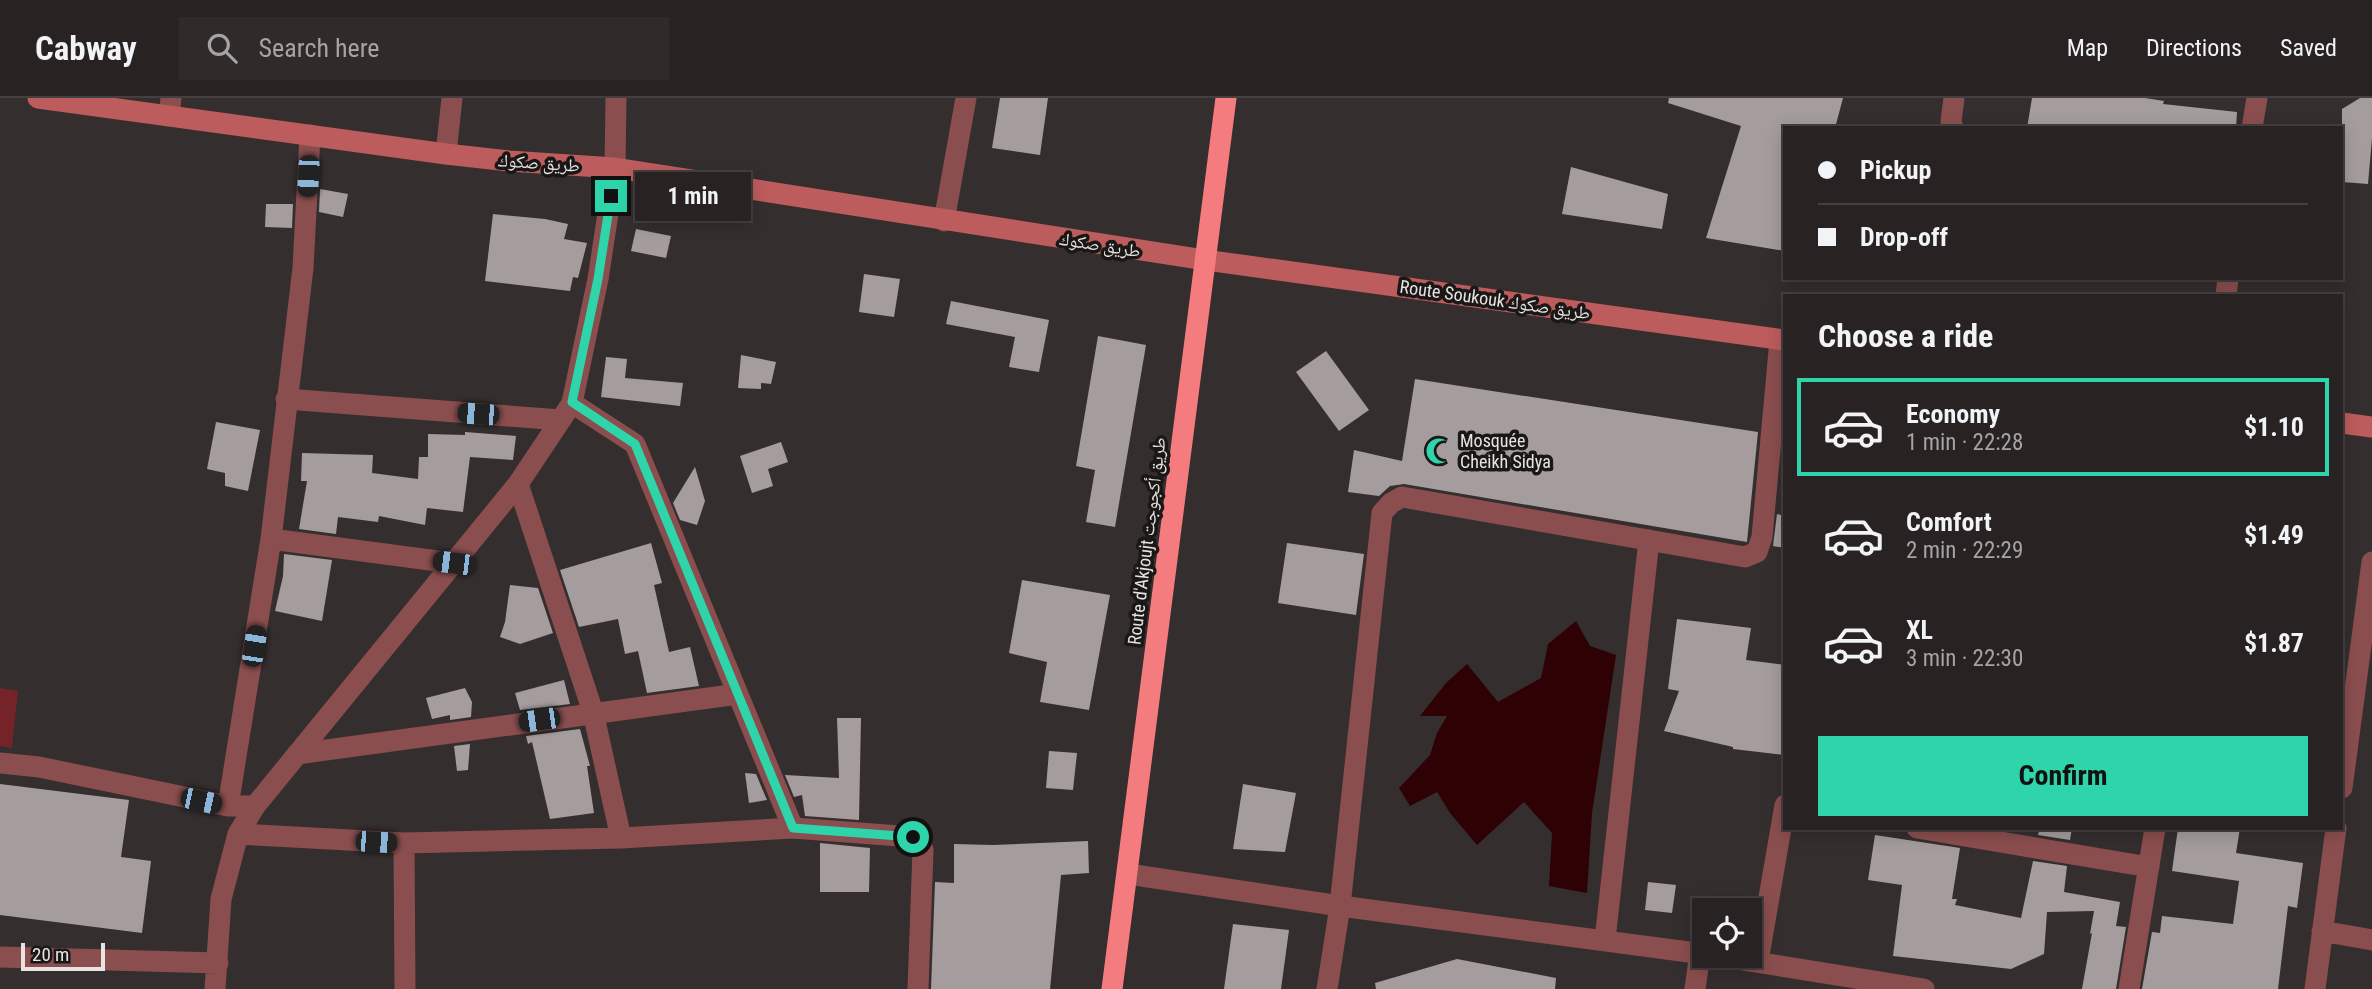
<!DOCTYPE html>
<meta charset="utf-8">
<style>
:root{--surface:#282222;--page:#302a2a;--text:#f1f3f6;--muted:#a5a4a5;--line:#443f40;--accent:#2ed4aa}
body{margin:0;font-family:"Roboto Condensed","Noto Naskh Arabic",sans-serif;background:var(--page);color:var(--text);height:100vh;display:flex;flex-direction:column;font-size:26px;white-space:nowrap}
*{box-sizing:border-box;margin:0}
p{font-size:23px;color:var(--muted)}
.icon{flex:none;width:38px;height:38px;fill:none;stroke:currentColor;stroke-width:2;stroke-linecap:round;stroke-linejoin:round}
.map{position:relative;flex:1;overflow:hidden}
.sheet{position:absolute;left:1783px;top:196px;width:560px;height:536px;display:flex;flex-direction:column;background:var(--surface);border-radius:0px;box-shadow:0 4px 18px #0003,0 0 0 2px var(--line)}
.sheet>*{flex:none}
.guide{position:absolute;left:1783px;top:28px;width:560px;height:154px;border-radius:0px;box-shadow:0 4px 18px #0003,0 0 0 2px var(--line);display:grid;align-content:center;height:154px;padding:0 35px;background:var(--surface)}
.controls{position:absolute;left:1692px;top:800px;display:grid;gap:14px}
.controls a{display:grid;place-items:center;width:70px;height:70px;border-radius:0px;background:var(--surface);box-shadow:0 4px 18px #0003,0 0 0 2px var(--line);font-size:35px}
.scale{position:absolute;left:21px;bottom:18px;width:84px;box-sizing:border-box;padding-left:7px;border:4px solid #e7e3e2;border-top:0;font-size:19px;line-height:24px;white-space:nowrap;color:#e7e3e2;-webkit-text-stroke:5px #1a1717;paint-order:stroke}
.end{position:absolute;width:32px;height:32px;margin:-16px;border:9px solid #2ed4aa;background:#111;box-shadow:0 0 0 4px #111}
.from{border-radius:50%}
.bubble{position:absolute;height:49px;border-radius:0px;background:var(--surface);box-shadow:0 4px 18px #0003,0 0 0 2px var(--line);font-size:23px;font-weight:700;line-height:49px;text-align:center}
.car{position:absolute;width:21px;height:42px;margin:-21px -10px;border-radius:9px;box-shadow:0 0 5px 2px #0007;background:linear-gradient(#222 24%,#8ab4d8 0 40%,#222 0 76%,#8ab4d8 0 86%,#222 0)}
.guide b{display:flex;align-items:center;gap:24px;height:66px;font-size:26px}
.guide b+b{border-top:2px solid var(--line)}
.guide i{width:18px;height:18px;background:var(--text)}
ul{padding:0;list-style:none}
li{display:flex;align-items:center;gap:21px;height:98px;margin:0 14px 10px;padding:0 21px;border:4px solid transparent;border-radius:0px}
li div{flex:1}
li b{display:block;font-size:26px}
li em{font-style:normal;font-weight:700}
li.active{border-color:var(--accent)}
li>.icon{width:63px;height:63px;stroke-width:1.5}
h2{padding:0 35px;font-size:32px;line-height:84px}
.button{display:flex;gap:14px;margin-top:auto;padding:14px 35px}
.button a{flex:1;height:80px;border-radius:0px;background:var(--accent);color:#111;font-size:28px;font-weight:700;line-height:80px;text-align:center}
header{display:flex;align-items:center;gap:42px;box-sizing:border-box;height:98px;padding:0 35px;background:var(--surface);border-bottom:2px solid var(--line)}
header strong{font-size:33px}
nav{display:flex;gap:38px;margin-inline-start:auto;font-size:24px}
.search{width:490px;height:63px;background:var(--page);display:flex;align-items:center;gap:18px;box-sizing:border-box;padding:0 24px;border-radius:0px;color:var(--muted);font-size:26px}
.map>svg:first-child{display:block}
</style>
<header>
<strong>Cabway</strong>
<div class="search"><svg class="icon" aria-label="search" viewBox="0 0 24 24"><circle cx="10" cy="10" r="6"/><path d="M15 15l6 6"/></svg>Search here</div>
<nav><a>Map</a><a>Directions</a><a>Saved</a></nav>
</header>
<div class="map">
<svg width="2372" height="891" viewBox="0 0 2372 891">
<rect width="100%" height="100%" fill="#352e2e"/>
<!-- green -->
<path fill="#742328" d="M0,590l18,3 -6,57 -12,-2z"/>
<!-- water -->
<path fill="#2e0105" d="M1576,523l14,25 26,9 -24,158 -5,80 -38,-7 3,-53 -28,-31 -47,43 -27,-32 -13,-21 -27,14 -11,-18 31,-33 7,-22 10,-17h-27l26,-33 21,-19 31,38 43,-24 7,-34z"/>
<!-- building -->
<path fill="#a59d9d" d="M1000,0h48l-8,57 -48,-7z
M1669,0h174l-8,30h-50v123l-79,-13 35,-112 -73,-23z
M2032,0h113l19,3 -1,3 74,8 -1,16h-209z
M2360,0h12v40l-4,46 -26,-2v-73z
M1571,69l97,27 -6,35 -100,-15z
M320,91l28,5 -5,23 -24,-5z
M266,106h27l-1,24 -27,-1z
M493,116l52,5 23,5 -4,15 23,4 -9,35 -5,-1 -3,14 -85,-10z
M636,131l35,7 -5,22 -35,-7z
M864,176l36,5 -6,38 -35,-5z
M951,203l98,19 -10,52 -30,-5 6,-30 -69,-13z
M1098,238l48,9 -31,182 -29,-5 9,-52 -19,-4z
M1326,253l43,59 -30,21 -43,-59z
M741,257l35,7 -5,22 -10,-1v6l-23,-1z
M606,259l21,2 -2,19 58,5 -3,23 -79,-9z
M1415,281l343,53 -11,110 -343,-58 -14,2 -11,10 -31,-4 6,-42 48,11z
M216,324l44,8 -12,61 -23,-5v-13l-18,-4z
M465,334l51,4 -3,24 -43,-3 -7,55 -36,-4 -2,17 -46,-9 -1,6 -40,-5 -2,17 -37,-5 8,-48h-6l1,-28 71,2 -1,18 46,6 1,-22h9v-23l37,1z
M781,344l7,20 -20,7 5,17 -21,7 -12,-37z
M695,369l10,34 -8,24 -17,-5 -7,-17z
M1777,416l8,2v32l-12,-2z
M651,445l11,40 -8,2 15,67 21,-5 9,39 -52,7 -9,-42 -13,3 -7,-35 -39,8 -19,-57z
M1287,445l77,11 -8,61 -78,-12z
M284,456l48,6 -10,61 -47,-10 8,-35z
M1022,482l88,15 -21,115 -49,-8 7,-40 -38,-9z
M510,487l28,3 15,45 -33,11 -20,-7 5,-15z
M1677,521l74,9 -5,32 39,5v90l-52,-6v-2l-69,-16 15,-40 -11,-2z
M564,582l6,24 -50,6 -5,-17z
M465,590l7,14 -1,15 -21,3v-5l-18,4 -6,-21z
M837,620h24l-2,102 -54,-4 -3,-21 -8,2 -9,-22 54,3z
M580,631l10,37h-3l7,47 -44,6 -18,-77 -4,2 -2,-8z
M470,646l-2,26 -11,1 -3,-25z
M1049,653l28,2 -4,37 -27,-2z
M745,675l11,1 11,26 -18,3z
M0,686l129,16 -8,57 30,4 -9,72 -142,-18z
M1243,686l53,9 -11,59 -52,-3z
M2040,730h32l-2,12 -32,-5z
M2178,730h62l-4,25 67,10 -6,45 -9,-2 -10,83h-136l10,-57 8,1 2,-17 71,8 6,-43 -67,-10z
M1875,737l85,13 -8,51h5l-2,6 66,13 12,-57 34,5 -3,26 56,10 -4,24 10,1 -10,62h-34l10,-56 -2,1 4,-23 -47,1 -3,42 -33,15 -118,-13 9,-71 -34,-5z
M1088,743l1,32 -28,2 -11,114h-119l4,-107 19,1v-39l39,1z
M820,745l50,5 -1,44h-49z
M1648,784l28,3 -4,28 -27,-3z
M1233,826l56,6 -8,59h-57z
M1457,861l99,19 -1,11h-179l-1,-6z"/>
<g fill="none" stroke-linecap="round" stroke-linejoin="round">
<!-- street -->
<path stroke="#8b4e4e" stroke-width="21" d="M169,18l2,-18
M1953,30l-2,-7 3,-23
M2252,30l5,-30
M446,56l6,-56
M944,123l22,-123
M2226,198l2,-18
M286,301l275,21
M572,305l63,41 158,384 120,9 6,5 4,8 -5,139
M518,386l75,228 28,126
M271,441l182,24
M297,656l441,-60
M0,665l39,4 189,39
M2342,690l30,-226
M255,708h-27l43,-267 32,-271 7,-133
M1917,730l232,39
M404,745l217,-5 172,-10
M1128,776l212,32 364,48
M2322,833l50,9
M1605,842l44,-400
M1718,858l206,33
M0,859l218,6
M1758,863l27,-156
M215,891l6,-90 17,-65
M405,891l-1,-146 -166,-9 17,-28 263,-322 54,-81 26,-124 17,-111 1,-70
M1327,891l13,-83 42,-393 9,-10 11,-6 343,60 12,-5 5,-15 18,-197
M1695,891l5,-36
M2129,891l26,-161
M2315,891l21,-161"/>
<!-- secondary -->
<path stroke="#bd5c5d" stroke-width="21" d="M38,0l408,56 63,7 106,7 590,92 580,80
M2342,325l30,4"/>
<!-- highway -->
<path stroke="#f47c7e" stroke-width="21" d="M1112,891l114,-891"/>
</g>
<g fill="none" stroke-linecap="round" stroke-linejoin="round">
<!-- route -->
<path stroke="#2ed4aa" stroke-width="9" d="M611,98l-13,83 -26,123 63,42 158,384 120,9"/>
</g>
<!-- icons -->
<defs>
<g id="mosque-bare" transform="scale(2.1)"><path d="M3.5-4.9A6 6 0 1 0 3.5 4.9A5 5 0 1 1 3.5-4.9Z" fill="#2ed4aa" stroke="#1a1717" stroke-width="2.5" paint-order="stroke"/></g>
</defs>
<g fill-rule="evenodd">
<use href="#mosque-bare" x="1439" y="353"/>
</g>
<g text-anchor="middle" stroke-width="7" stroke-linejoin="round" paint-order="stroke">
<!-- street labels -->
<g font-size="18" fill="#e7e3e2" stroke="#1a1717">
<text transform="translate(539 65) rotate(4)" y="6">طريق صكوك</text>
<text transform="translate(1100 147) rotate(9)" y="6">طريق صكوك</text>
<text transform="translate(1495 202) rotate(8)" y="6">Route Soukouk طريق صكوك</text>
<text transform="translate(1147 443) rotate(-83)" y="6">Route d'Akjoujt طريق أكجوجت</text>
</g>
<!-- poi labels -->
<g font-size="18" fill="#e7e3e2" stroke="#1a1717" text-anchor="start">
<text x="1460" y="349">Mosquée<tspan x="1460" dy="21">Cheikh Sidya</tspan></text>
</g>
</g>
</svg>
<div class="controls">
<a><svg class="icon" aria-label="locate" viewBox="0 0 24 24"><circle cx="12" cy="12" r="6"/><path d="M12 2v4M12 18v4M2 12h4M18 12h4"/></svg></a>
</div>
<div class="scale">20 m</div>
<i class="end from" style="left:913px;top:739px"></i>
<i class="end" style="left:611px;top:98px"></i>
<div class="bubble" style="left:635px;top:74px;width:116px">1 min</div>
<i class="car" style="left:308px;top:78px;rotate:183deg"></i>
<i class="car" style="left:478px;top:316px;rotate:274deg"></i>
<i class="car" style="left:453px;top:465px;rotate:277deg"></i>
<i class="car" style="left:254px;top:548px;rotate:9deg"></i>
<i class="car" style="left:539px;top:622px;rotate:262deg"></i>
<i class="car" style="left:201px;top:703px;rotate:102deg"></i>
<i class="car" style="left:376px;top:744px;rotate:93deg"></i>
<div class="guide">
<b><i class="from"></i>Pickup</b>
<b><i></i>Drop-off</b>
</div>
<section class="sheet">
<h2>Choose a ride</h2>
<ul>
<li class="active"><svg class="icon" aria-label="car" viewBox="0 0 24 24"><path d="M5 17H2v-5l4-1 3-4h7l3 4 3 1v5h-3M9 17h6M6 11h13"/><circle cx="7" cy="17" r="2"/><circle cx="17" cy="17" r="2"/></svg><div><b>Economy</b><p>1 min · 22:28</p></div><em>$1.10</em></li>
<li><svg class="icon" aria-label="car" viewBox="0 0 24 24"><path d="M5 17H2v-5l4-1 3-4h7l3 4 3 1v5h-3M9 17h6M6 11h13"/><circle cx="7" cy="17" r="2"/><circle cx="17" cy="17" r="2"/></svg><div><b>Comfort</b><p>2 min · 22:29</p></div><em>$1.49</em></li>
<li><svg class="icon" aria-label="car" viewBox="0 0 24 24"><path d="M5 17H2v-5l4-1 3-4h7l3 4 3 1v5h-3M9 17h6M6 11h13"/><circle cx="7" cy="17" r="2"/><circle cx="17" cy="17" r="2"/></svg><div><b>XL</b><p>3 min · 22:30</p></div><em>$1.87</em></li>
</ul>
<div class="button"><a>Confirm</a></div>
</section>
</div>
